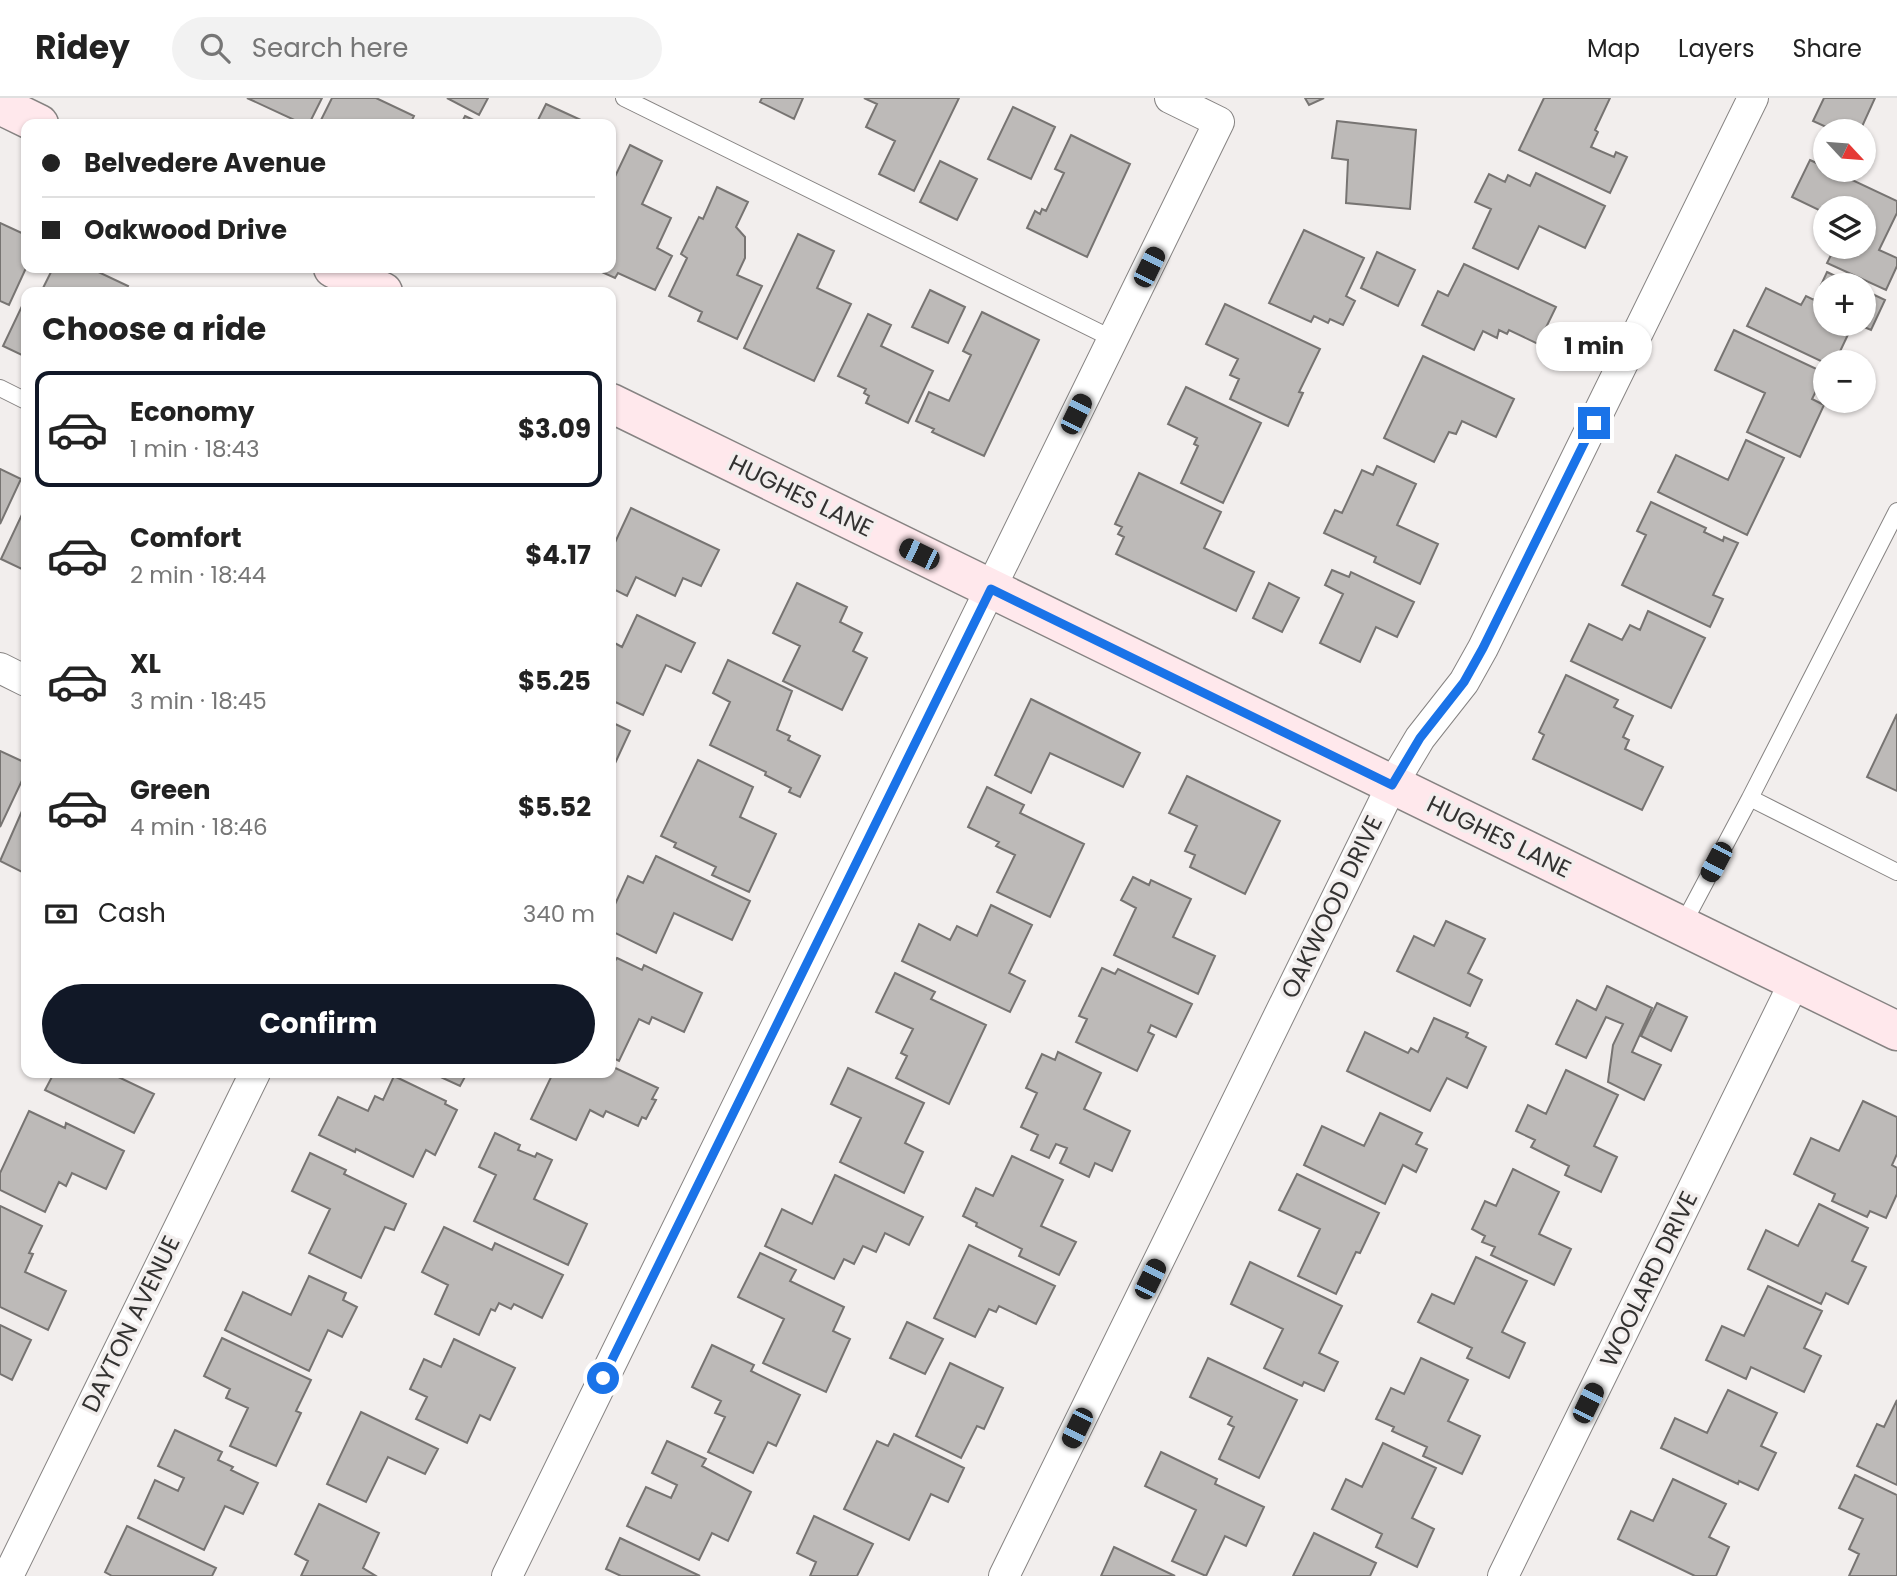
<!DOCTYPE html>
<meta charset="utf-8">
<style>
:root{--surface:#fff;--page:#f2f2f2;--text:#222;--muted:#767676;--line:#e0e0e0;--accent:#111827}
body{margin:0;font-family:Poppins,sans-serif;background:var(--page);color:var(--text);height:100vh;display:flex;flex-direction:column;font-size:26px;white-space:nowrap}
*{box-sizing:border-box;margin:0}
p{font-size:23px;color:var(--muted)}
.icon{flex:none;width:38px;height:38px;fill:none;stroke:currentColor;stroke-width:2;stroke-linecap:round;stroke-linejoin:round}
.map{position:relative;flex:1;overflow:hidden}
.panel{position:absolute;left:21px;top:189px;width:595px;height:791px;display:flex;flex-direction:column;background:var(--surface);border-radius:14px;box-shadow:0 2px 5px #0004}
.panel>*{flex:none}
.banner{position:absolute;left:21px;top:21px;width:595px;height:154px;border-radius:14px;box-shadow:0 2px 5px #0004;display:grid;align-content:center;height:154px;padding:0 21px;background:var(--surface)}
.needle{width:46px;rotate:116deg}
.buttons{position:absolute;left:1813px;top:21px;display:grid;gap:14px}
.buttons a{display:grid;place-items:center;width:63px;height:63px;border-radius:50%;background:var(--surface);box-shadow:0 2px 5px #0004;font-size:35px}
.end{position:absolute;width:32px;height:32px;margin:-16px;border:9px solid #1a73e8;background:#fff;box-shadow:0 0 0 4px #fff}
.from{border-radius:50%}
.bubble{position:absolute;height:49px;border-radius:24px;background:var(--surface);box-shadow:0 2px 5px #0004;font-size:23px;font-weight:700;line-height:49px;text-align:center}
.car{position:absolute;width:21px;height:42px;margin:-21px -10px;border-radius:9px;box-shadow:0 0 5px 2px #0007;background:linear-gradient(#222 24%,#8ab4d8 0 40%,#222 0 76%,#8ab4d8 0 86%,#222 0)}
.banner b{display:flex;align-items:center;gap:24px;height:66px;font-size:26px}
.banner b+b{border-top:2px solid var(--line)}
.banner i{width:18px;height:18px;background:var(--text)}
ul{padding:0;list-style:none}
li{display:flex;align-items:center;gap:21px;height:116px;margin:0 14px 10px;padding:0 7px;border:4px solid transparent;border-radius:14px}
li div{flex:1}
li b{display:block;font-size:26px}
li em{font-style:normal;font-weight:700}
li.on{border-color:var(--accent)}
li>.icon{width:63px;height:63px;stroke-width:1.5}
h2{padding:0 21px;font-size:32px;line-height:84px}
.pay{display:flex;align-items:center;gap:18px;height:77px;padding:0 21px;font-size:26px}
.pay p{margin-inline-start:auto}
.cta{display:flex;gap:14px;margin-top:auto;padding:14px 21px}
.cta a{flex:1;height:80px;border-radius:42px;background:var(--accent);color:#fff;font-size:28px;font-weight:700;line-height:80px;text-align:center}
header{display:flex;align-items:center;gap:42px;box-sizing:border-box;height:98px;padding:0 35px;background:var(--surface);border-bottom:2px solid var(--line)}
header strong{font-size:33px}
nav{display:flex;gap:38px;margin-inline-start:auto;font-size:24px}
.search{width:490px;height:63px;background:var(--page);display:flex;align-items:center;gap:18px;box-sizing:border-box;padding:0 24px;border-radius:38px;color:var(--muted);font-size:26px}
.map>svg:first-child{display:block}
</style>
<header>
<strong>Ridey</strong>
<div class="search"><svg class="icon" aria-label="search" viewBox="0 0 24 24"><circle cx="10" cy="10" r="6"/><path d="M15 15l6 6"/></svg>Search here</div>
<nav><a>Map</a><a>Layers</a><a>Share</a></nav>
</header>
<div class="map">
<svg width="1897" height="1478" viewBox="0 0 1897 1478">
<rect width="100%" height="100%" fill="#f2eeed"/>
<!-- building -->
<path fill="#bdbab8" stroke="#777472" stroke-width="2" d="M247,0h75l-13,26h-6z
M332,0h44l38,18 -4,8h-80l-9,-4z
M447,0h41l-9,17z
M762,0h41l-9,21 -34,-17z
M864,0h95l-45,93 -35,-17 16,-33 -29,-14 11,-23z
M1305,0h19l-15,7z
M1544,0h66l-15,32 3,2 -7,15 23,10 2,-5 11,5 -17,36 -91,-43z
M1824,0h51l-15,33h-25l-22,-10z
M546,6l37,17 -2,3h-45z
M1013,9l42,20 -24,52 -43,-20z
M465,18l17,8h-21z
M1337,23l79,9 -6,79 -64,-6 2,-43 -16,-2z
M1071,37l59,29 -43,93 -60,-29 8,-17 5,3 2,-5 4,2 18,-38 -9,-4z
M630,47l32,16 -20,43 29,14 -14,30 15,8 -17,34 -37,-17 -3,5 -22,-10h18v-83z
M1810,62l15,7v3h6l66,31v12l-18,37 18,8v8l-11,24 -59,-27 8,-16h29v-39h-39v5l-33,-16z
M940,63l37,18 -20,41 -37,-18z
M1536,75l69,33 -20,42 -46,-22 -21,43 -45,-21 18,-39 -16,-7 14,-28 16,8 3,-7 22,11z
M717,89l31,15 -12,25 9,10v21l-8,17 25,11 -25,53 -39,-18 4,-9 -33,-16 18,-38 -6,-4 18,-37 4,2z
M0,125l26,12v33l-17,37 -9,-4z
M1304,132l60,28 -18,38 9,5 -12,24 -13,-6 -2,4 -14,-7 -3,6 -42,-19z
M798,136l36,17 -17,37 34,16 -37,77 -70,-33z
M1377,154l38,18 -17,36 -37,-18z
M1464,166l92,43 -18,37 -29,-14 -2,4 -8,-4 -2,8 -14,-7 -9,19 -52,-25 16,-34 10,5z
M53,170h37l38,18 -3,6h-84z
M1827,174l27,13h-29v39h28l-18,38 -10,1 -78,-37 19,-38 35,17 5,-9 8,4z
M930,192l35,17 -17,36 -36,-16z
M1864,192l21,10 -14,30 -14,-6h7z
M1225,206l95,45 -21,43 4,1 -15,33 -58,-27 9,-20 -9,-4 8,-16 -32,-15z
M22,208l4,2v49l-23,-11z
M982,214l57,28 -55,116 -52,-24 2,-3 -18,-8 13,-29 20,9 22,-46 -8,-4z
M868,216l23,11 -10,21 52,25 -25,52 -42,-20 3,-7 -5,-3 2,-4 -28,-13z
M1734,232l91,43 -13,26 12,6 -24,52 -53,-25 18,-39 -50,-23z
M1423,258l91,43 -18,38 -34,-16 -6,13 -7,-2 -15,30 -50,-24z
M1186,289l75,36 -38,80 -42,-20 17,-37 -4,-2 3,-6 -29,-14z
M1746,342l38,18 -37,77 -89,-43 18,-37 52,25z
M1377,368l39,18 -19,41 41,19 -18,40 -46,-22 2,-5 -52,-24 11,-23 7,3 20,-43 11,5z
M0,371l21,10 -21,45z
M1139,375l82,39 -17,36 50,24 -18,39 -120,-57 8,-17 -6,-3 4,-7 -7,-3z
M1651,404l55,26 -2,4 19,9 1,-4 14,6 -25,52 10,4 -13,28 -88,-42 24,-50 -9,-4z
M26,408v65l-25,-12z
M631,410l88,42 -18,36 -18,-8 -8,18 -39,-19 -9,19 -16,-8v-37z
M1332,472l17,7 2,-5 63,30 -17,35 -21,-10 -16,35 -40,-19 23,-49 -18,-9z
M797,485l50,24 -7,15 22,11 -9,18 14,7 -25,52 -59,-29 17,-35 -27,-13z
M1269,485l30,15 -17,34 -29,-14z
M1648,513l57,27 -34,70 -100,-47 18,-37 33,16 8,-15 10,5z
M637,517l58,28 -14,29 -15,-7 -23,50 -32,-15v-59l11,6z
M728,562l64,31 -15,39 13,6 -2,4 32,16 -20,41 -11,-5 2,-4 -26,-13 1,-3 -56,-27 20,-43 -17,-9z
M1566,577l52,25 -4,7 19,9 -10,21 6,3 -4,9 38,18 -21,43 -109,-51 11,-24 -5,-3z
M1031,601l109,54 -17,34 -73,-34 -19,40 -36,-18z
M1897,616v77l-30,-14z
M611,624l19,9 -19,41z
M0,653l26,12v9l-26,55z
M698,662l55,27 -13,30 36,17 -27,58 -37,-17 4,-8 -42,-20 2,-4 -15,-7z
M1187,678l93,45 -35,73 -55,-27 5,-12 -10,-4 12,-25 -28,-13z
M987,689l37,18 -4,8 64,31 -34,73 -53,-25 18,-37 -19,-9 3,-4 -31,-15z
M26,704v72l-26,-13z
M656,758l94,45 -18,39 -58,-27 -18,40 -45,-22v-18l17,-37 15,7z
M1133,779l16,8 2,-5 40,19 -18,38 42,19 -17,38 -84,-39 22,-47 -15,-8z
M991,807l41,20 -23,48 16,8 -15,31 -108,-51 17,-37 31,16 7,-14 20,10z
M1446,823l39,18 -17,34 14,7 -12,26 -73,-35 17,-35 20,10z
M617,860l25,12 2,-5 58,28 -18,39 -32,-15 -3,7 -10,-5 -20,42 -8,-4v-90z
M1102,870l13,6 3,-5 74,35 -16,33 -25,-12 -3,7 6,3 -17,36 -61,-29 11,-23 -8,-3z
M895,875l40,19 -4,7 55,26 -37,79 -53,-26 11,-22 -6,-3 12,-24 -37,-17z
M1607,888l45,22 -20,44 29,13 -17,35 -36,-18 5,-37 10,-21 -17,-7 -20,41 -30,-14 21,-44 19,10z
M1657,905l30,14 -16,34 -30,-15z
M1434,920l34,15 -2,4 20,10 -19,41 -20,-10 -17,33 -83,-40 18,-39 43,21 3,-5 7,4z
M1058,954l43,21 -17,36 46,22 -18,40 -17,-8 -6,14 -29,-14 7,-15 -11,-4 -7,14 -18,-8 7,-15 -17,-8 16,-34 -11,-5 16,-34 13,6z
M611,968l47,22 -6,11 4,1 -10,19 -4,-2 -4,9 -32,-15 -3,6 -13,-7 -14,30 -45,-21 22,-46h58z
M848,970l76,35 -19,40 18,9 -19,41 -64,-31 21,-44 -30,-14z
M1566,972l52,25 -24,51 23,11 -16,35 -36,-17 4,-9 -38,-19 4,-7 -19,-9 12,-26 18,9z
M54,975h56l44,21 -20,39 -89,-43z
M432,975h35l-7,13z
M394,978l52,25 -1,3 12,6 -22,45 -9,-5 -13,27 -57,-28 -1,3 -36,-17 19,-38 30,14 7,-15 8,4z
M1863,1003l34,16v37l-5,11 5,3v26l-11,24 -16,-7 -3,6 -35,-16 3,-7 -41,-20 17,-36 28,13z
M29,1013l36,17 1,-5 58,28 -18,38 -34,-16 -6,13 -7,-4 -14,30 -45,-22v-17z
M1380,1015l42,20 -6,11 11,5 -11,23 -13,-7 -18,39 -81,-39 18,-39 42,20z
M495,1035l25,12 -2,5 17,7 2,-4 15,7 -18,39 53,25 -19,41 -94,-44 22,-46 -17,-8z
M310,1055l36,17 -2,4 62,30 -12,26 -9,-3 -24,51 -52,-25 21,-44 -38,-18z
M1012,1058l51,24 -22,46 35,16 -17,33 -40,-19 3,-7 -46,-23 1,-3 -14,-7 13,-28 17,8z
M1513,1071l46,23 -20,42 32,15 -17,36 -63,-30 4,-8 -13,-5 3,-6 -13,-7 13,-28 11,5z
M1297,1076l82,39 -19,40 -4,-1 -20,42 -38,-18 22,-47 -41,-19z
M835,1077l88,42 -14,28 -24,-12 -9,19 -13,-6 -9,18 -10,-5 -10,20 -69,-33 17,-37 30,15z
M1819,1106l49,24 -16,33 14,6 -18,37 -22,-11 -5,11 -73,-35 18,-39 32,16z
M0,1108l42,20 -13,27 4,1 -8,18 41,19 -18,39 -48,-23z
M444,1129l48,23 3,-7 68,32 -21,43 -28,-14 -3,5 -12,-6 -4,8 -4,-2 -12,26 -44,-21 13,-29 -26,-13z
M969,1147l86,41 -19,38 -37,-18 -3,6 -7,-3 -14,28 -41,-19z
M760,1155l36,17 -6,11 54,26 -11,24 17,8 -24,53 -63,-29 21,-44 -46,-22z
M1476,1159l51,24 -25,51 23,11 -16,35 -42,-20 5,-10 -54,-26 14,-28 22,10z
M1250,1164l92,44 -23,47 19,9 -14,29 -20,-9 -2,4 -38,-18 19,-39 -52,-25z
M309,1178l37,17 -3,7 14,7 -15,30 -14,-7 -19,41 -84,-41 18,-38 48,23z
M1768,1188l54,25 -18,37 17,8 -17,36 -53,-25 -5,12 -40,-19 16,-34 22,10z
M907,1224l36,17 -18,35 -35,-16z
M0,1227l31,15 -19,40 -12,-6z
M222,1240l89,42 -15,31 5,2 -25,53 -46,-20 18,-38 -22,-10 4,-9 -26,-13z
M454,1241l61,29 -25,52 -10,-5 -13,28 -51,-24 11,-22 -17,-8 14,-30 17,8z
M712,1247l42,20 -3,6 49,24 -24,51 -8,-4 -15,31 -45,-21 17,-35 -10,-4 6,-12 -29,-14z
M1208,1260l89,42 -38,78 -40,-19 15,-32 -6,-3 4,-7 -42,-20z
M1421,1260l47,22 -20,41 32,15 -18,38 -39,-18 4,-9 -35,-16 2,-4 -18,-8 15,-31 13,6z
M950,1265l53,25 -19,41 -7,-3 -16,32 -45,-22z
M1728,1292l49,23 -16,33 15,7 -18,37 -19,-9 -1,3 -77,-36 14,-30 32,15z
M1897,1302v85l-40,-19 20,-42 7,3z
M361,1314l77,37 -13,25 -37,-17 -22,45 -39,-18z
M175,1332l47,22 -4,8 15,7 -2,3 27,13 -15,31 -18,-8 -21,44 -66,-32 17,-38 23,11 6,-13 -26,-12z
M894,1336l70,34 -16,34 -17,-8 -22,46 -65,-31 33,-68 11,5z
M667,1343l39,18 -4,7 49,26 -23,49 -16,-8 -13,27 -72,-34 19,-39 25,11 6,-13 -25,-12z
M1383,1345l53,25 -24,50 22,11 -17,38 -41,-20 6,-13 -50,-25 14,-30 16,8z
M1161,1354l56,27 -2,5 49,23 -18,39 -21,-10 -19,40 -34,-15 24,-51 -51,-24z
M1855,1377l42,20v81h-48l10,-22 -10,-5 14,-30 -24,-11z
M1673,1381l53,25 -17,33 20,10 -13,29h-21l-77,-37 13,-28 22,10z
M319,1406l60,29 -16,35 13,8h-75l7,-15 -13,-7z
M814,1418l59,28 -16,32h-47l6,-14 -19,-9z
M127,1428l89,42 -4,8h-100l-7,-4z
M1314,1435l62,30 -6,13h-77z
M620,1440l80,38h-79l-15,-7z
M1114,1449l61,29h-74z"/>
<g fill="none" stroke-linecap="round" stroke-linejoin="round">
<!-- lane casing -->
<g stroke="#868382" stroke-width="18">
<path id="lane" d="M624,0l489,241
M0,290l26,13
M1750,700l147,-287
M1682,828l68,-128 147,74"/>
</g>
<!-- street casing -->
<g stroke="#868382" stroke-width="32">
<path id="street" d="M0,570l26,13
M8,1478l247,-503
M507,1478l712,-1454 -49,-24
M1004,1478l388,-791 28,-47 44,-56 19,-34 270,-550
M1503,1478l292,-595"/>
</g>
<!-- secondary casing -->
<g stroke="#868382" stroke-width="41">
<path id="secondary" d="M0,7l39,19
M333,170l50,24
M611,305l1286,628"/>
</g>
<!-- lane -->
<use href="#lane" stroke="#fff" stroke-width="16"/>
<!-- street -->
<use href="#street" stroke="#fff" stroke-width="30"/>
<!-- secondary -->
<use href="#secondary" stroke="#ffe8ec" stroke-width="38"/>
</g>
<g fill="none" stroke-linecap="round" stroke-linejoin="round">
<!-- route -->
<path stroke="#1a73e8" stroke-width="9" d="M603,1280l388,-789 401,196 28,-47 44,-56 19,-34 111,-225"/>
</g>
<g text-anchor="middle" stroke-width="7" stroke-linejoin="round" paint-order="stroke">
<!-- street labels -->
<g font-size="24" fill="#333231" stroke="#f2eeed">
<text transform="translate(801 398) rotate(26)" y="8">HUGHES LANE</text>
<text transform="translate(1499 739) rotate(26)" y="8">HUGHES LANE</text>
<text transform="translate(1332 809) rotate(-64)" y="8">OAKWOOD DRIVE</text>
<text transform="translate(1649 1181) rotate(-64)" y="8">WOOLARD DRIVE</text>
<text transform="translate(131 1226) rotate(-64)" y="8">DAYTON AVENUE</text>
</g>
</g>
</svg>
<div class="buttons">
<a><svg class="needle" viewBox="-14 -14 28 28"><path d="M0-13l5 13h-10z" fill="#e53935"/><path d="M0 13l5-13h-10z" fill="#767676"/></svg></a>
<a><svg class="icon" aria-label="layers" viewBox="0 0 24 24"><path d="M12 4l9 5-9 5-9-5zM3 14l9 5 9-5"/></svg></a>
<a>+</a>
<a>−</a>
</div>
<i class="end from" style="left:603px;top:1280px"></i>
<i class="end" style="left:1594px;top:325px"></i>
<div class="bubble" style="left:1536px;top:224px;width:116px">1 min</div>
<i class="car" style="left:1149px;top:169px;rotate:26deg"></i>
<i class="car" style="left:1076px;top:316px;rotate:26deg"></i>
<i class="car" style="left:919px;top:456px;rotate:296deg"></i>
<i class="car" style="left:1716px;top:764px;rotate:208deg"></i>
<i class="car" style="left:1150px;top:1181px;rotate:26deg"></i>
<i class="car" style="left:1588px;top:1305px;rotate:26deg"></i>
<i class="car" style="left:1077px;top:1330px;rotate:206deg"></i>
<div class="banner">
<b><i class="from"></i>Belvedere Avenue</b>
<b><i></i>Oakwood Drive</b>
</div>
<section class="panel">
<h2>Choose a ride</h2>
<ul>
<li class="on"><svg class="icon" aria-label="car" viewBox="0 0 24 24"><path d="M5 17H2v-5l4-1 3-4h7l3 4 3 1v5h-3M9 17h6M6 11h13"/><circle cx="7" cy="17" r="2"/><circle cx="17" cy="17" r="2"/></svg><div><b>Economy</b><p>1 min · 18:43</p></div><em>$3.09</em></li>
<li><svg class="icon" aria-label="car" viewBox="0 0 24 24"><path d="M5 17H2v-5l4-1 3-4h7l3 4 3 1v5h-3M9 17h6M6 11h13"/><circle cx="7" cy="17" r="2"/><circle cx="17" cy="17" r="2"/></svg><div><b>Comfort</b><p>2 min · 18:44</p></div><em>$4.17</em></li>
<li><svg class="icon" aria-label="car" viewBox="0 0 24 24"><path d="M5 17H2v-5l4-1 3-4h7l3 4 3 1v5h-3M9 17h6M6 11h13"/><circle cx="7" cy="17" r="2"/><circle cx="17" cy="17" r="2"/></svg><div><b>XL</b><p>3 min · 18:45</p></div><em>$5.25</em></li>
<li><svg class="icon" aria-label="car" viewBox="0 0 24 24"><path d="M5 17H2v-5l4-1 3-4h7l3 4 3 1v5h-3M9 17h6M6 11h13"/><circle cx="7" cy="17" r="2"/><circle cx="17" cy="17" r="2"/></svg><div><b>Green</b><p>4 min · 18:46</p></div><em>$5.52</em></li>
</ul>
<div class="pay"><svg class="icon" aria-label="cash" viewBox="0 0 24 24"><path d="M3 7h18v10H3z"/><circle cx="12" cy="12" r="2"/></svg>Cash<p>340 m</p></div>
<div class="cta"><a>Confirm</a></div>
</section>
</div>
